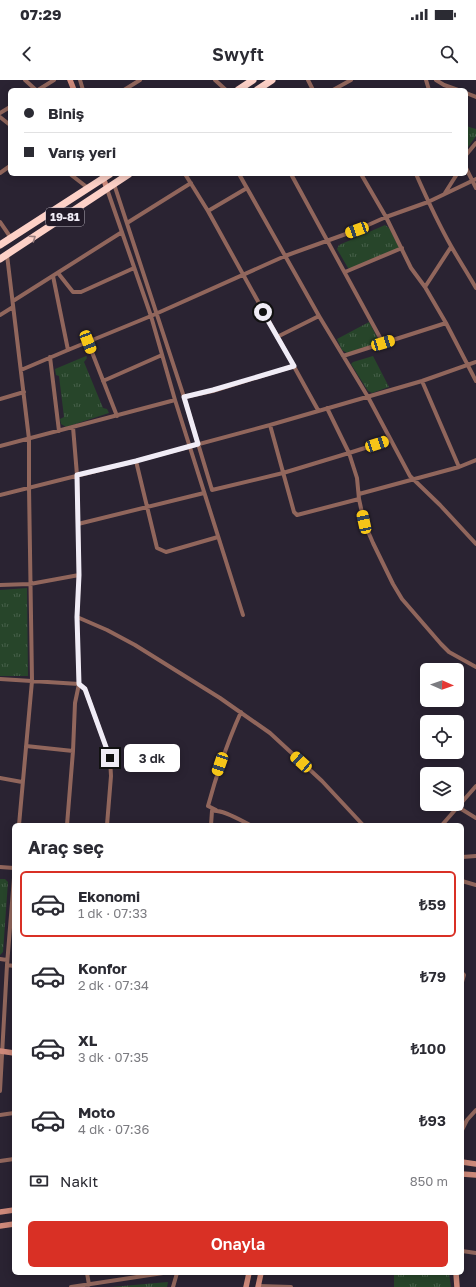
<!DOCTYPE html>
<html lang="tr">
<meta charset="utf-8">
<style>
:root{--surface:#fff;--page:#f2f2f3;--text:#2b2b33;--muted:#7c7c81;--line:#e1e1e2;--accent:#d93025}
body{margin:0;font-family:"Golos Text",sans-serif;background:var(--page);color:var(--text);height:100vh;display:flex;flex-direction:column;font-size:15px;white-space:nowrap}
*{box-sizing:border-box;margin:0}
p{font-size:13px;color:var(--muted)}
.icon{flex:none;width:22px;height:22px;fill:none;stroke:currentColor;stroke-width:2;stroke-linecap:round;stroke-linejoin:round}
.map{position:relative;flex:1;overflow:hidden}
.side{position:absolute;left:12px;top:743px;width:452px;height:452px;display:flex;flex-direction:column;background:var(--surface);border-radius:6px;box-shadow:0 2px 10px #0003}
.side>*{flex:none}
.hud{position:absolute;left:8px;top:8px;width:460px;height:88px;border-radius:6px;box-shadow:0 2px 10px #0003;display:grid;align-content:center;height:88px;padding:0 16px;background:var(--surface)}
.needle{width:26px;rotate:92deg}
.buttons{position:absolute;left:420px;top:583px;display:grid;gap:8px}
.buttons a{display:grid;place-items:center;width:44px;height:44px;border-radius:6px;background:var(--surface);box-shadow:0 2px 10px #0003;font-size:20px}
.end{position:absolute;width:18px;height:18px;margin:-9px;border:5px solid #f0ecf6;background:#111;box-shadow:0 0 0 2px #111}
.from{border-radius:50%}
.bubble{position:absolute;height:28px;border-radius:6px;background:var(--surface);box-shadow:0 2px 10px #0003;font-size:13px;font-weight:600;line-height:28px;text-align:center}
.car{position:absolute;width:12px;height:24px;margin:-12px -6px;border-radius:5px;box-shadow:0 0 3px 1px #0007;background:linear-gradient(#f5c518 24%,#345 0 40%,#f5c518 0 76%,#345 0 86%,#f5c518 0)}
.hud b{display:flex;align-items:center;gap:14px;height:38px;font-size:15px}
.hud b+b{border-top:1px solid var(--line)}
.hud i{width:10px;height:10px;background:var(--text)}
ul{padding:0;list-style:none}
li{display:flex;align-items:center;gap:12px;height:66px;margin:0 8px 6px;padding:0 8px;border:2px solid transparent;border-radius:6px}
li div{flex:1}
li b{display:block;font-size:15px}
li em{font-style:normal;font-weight:600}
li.current{border-color:var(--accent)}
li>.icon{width:36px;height:36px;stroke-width:1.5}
h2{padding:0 16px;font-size:18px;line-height:48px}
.pay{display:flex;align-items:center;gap:10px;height:44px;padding:0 16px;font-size:15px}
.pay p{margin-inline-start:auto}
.button{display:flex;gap:8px;margin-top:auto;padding:8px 16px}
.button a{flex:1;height:46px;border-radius:6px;background:var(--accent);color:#fff;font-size:16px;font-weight:600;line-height:46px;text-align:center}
.status{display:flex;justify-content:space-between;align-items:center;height:28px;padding:0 20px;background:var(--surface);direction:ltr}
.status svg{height:11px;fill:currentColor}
header{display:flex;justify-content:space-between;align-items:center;height:52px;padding:0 16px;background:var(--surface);font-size:18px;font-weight:600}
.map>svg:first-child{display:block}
</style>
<div class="status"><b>07:29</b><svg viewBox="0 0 49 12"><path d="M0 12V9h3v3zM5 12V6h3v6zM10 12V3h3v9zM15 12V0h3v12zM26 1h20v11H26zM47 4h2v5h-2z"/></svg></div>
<header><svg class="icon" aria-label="back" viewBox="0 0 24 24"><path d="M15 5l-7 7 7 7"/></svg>Swyft<svg class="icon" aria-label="search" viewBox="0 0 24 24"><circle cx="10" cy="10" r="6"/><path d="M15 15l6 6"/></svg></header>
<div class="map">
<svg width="476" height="1207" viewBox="0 0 476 1207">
<defs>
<pattern id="park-tufts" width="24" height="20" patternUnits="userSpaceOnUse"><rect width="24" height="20" fill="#27452a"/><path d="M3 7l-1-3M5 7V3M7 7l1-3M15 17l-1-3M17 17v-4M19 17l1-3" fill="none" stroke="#47604a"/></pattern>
</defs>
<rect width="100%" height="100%" fill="#2a2332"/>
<!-- park -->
<path fill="url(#park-tufts)" d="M466,46l10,3v7l-10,14z
M385,145l4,3 11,21 -47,20 -5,-1 -11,-19 2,-4z
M369,242l10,19 -2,3 -30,9 -5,-3 -5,-11z
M86,276l1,2 -3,4 19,46 4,1 2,4 -43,14 -5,-3 -1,-5 4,-2 -5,-41 -3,-1 -1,-6z
M373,276l16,31 -17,6 -4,-2 -17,-27 2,-2z
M27,508l1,88h-28v-86z
M0,799h5l3,3 -5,70 -3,3z
M394,1193h55l2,14h-57z
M168,1202l-1,5h-56z"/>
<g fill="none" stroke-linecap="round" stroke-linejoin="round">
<!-- street -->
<path stroke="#91665c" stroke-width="4" d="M25,0l11,10
M80,0l3,10
M215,0l11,10
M308,0l5,10
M426,0l3,10
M436,0l8,5 14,5
M38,10l16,-10
M124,10l16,-10
M333,10l18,-10
M466,13l10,4
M0,33l10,-6
M0,37l10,8
M466,75l10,-12
M466,88l10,20
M0,93l10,-7
M70,94l18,14
M185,94l23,37 110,199
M239,94l80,142 49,81 42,79 30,29 36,39
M291,94l92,169
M361,94l25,43 25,51 14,19 21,36 30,58
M416,94c11,25 22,49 35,72 8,14 17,28 25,42
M114,104l70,213
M107,109l44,127 24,84 68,215
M445,113l12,-19
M208,131l39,-23
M0,142l11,16
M127,143l64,-40
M7,175l22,184v48l3,194 -13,144
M345,192l57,-24
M58,193l15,19h8l53,-24
M53,196l15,74
M425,207l26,-40
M13,221l109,-69
M0,235l13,-8
M277,257l42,-21
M88,262l29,74
M343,276l103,-33
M50,277l9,74
M294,286l-81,25 -29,6 28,93 71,-17 66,-20 8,25 2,21 5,23 9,21 20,41 9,15 39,45 8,8 27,15
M21,290l47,-20 83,-34 134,-60 72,-26 29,-13 42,-15 48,-23
M103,301l59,-26
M422,301l37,86
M0,319l24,-7
M327,328l22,45 41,-13
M270,345l24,87 3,3 62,-16
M0,366l175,-46
M136,381l21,87 9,4 52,-15
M359,414l100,-27 17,-7
M0,415l136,-34 134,-36 152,-44 54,-19
M78,444l126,-31
M0,505l30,-1 49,-9
M77,537l30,13 28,15 85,53 50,35 52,48 41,44
M0,599l79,5 6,5 25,69 1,18 -4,49
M26,666l47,5
M0,698l22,4
M458,727l18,11
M216,730l-8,-4c9,-33 19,-63 33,-94
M67,745l6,-74 2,-48 4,-19 -2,-67 2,-42 -2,-100 -4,-48
M211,745l1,-14c10,-2 28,9 38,14
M442,745l34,-39
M462,777l14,-1
M0,787l14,1
M462,801l14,4
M0,879l7,1
M7,885l7,1
M462,893l2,2 -2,7
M0,1011l7,-126 7,-87
M0,1035l14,-2
M462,1050l5,-10 9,-10
M0,1081l14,-2
M462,1171l14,2
M87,1193l2,12
M259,1206l32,1
M71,1207l92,-14
M173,1207l4,-14"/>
<!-- secondary -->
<path stroke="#ce897a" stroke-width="5.5" d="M70,0l4,10
M102,94l5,15
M0,971l14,2
M462,1082l14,2
M462,1094l14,1
M0,1132l14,-2
M0,1146l14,-2
M456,1193l1,14
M246,1207l3,-14
M258,1207l3,-14"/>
<!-- highway -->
<path stroke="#fdd1c7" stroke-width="7" d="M238,10l15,-10
M257,10l15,-10
M0,165l110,-71
M0,179l129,-85"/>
</g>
<!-- one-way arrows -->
<defs><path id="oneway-chevron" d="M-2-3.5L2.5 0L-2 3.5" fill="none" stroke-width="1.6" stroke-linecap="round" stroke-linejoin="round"/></defs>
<use stroke="#9a7f7f" href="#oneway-chevron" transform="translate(33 158) rotate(-34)"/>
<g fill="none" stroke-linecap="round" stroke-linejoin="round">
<!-- route -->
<path stroke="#f0ecf6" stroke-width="5" d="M110,678l-25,-69 -6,-5 -2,-67 2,-42 -2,-100 59,-14 62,-17 -14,-47 29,-7 81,-24 -31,-54"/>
</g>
<g text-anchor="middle" stroke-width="4" stroke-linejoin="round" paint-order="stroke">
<!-- shield labels -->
<rect fill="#211a28" stroke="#b2adb8" stroke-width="1" x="46" y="128" width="38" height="18" rx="3"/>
<g font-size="11" font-weight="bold" fill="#f0ecf6">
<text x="65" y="141">19-81</text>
</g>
</g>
</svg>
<div class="buttons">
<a><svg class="needle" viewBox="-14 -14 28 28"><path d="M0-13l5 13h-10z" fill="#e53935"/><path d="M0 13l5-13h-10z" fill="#7c7c81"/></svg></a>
<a><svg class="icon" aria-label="locate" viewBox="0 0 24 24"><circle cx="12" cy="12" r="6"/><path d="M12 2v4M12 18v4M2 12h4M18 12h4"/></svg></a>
<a><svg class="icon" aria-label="layers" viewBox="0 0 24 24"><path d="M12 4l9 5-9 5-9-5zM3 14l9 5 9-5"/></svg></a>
</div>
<i class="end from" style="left:263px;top:232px"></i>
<i class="end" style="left:110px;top:678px"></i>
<div class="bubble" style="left:124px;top:664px;width:56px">3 dk</div>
<i class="car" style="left:357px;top:150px;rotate:250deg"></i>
<i class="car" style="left:88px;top:262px;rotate:159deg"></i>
<i class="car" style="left:383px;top:263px;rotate:73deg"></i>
<i class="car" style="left:377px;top:364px;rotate:72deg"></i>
<i class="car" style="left:364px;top:442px;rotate:348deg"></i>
<i class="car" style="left:301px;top:682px;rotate:312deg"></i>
<i class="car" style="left:220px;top:684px;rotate:199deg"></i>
<div class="hud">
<b><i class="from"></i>Biniş</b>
<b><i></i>Varış yeri</b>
</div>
<section class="side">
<h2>Araç seç</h2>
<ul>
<li class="current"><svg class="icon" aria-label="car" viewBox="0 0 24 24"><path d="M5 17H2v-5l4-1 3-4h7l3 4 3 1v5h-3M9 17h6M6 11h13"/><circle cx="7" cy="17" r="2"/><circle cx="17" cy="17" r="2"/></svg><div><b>Ekonomi</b><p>1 dk · 07:33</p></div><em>₺59</em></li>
<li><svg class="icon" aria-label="car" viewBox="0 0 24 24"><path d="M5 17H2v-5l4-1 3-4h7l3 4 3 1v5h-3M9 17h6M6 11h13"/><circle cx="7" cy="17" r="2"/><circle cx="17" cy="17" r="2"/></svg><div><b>Konfor</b><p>2 dk · 07:34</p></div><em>₺79</em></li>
<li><svg class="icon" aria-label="car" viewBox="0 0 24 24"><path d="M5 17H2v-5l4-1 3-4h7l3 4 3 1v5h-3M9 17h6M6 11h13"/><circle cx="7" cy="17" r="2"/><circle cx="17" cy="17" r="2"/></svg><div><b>XL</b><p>3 dk · 07:35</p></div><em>₺100</em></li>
<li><svg class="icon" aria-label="car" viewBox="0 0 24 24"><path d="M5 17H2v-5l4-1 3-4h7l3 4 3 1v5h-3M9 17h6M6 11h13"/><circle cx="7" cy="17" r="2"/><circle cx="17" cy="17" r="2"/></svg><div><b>Moto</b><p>4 dk · 07:36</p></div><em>₺93</em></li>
</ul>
<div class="pay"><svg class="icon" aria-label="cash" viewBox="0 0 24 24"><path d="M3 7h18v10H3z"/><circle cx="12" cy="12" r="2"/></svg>Nakit<p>850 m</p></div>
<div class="button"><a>Onayla</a></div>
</section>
</div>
